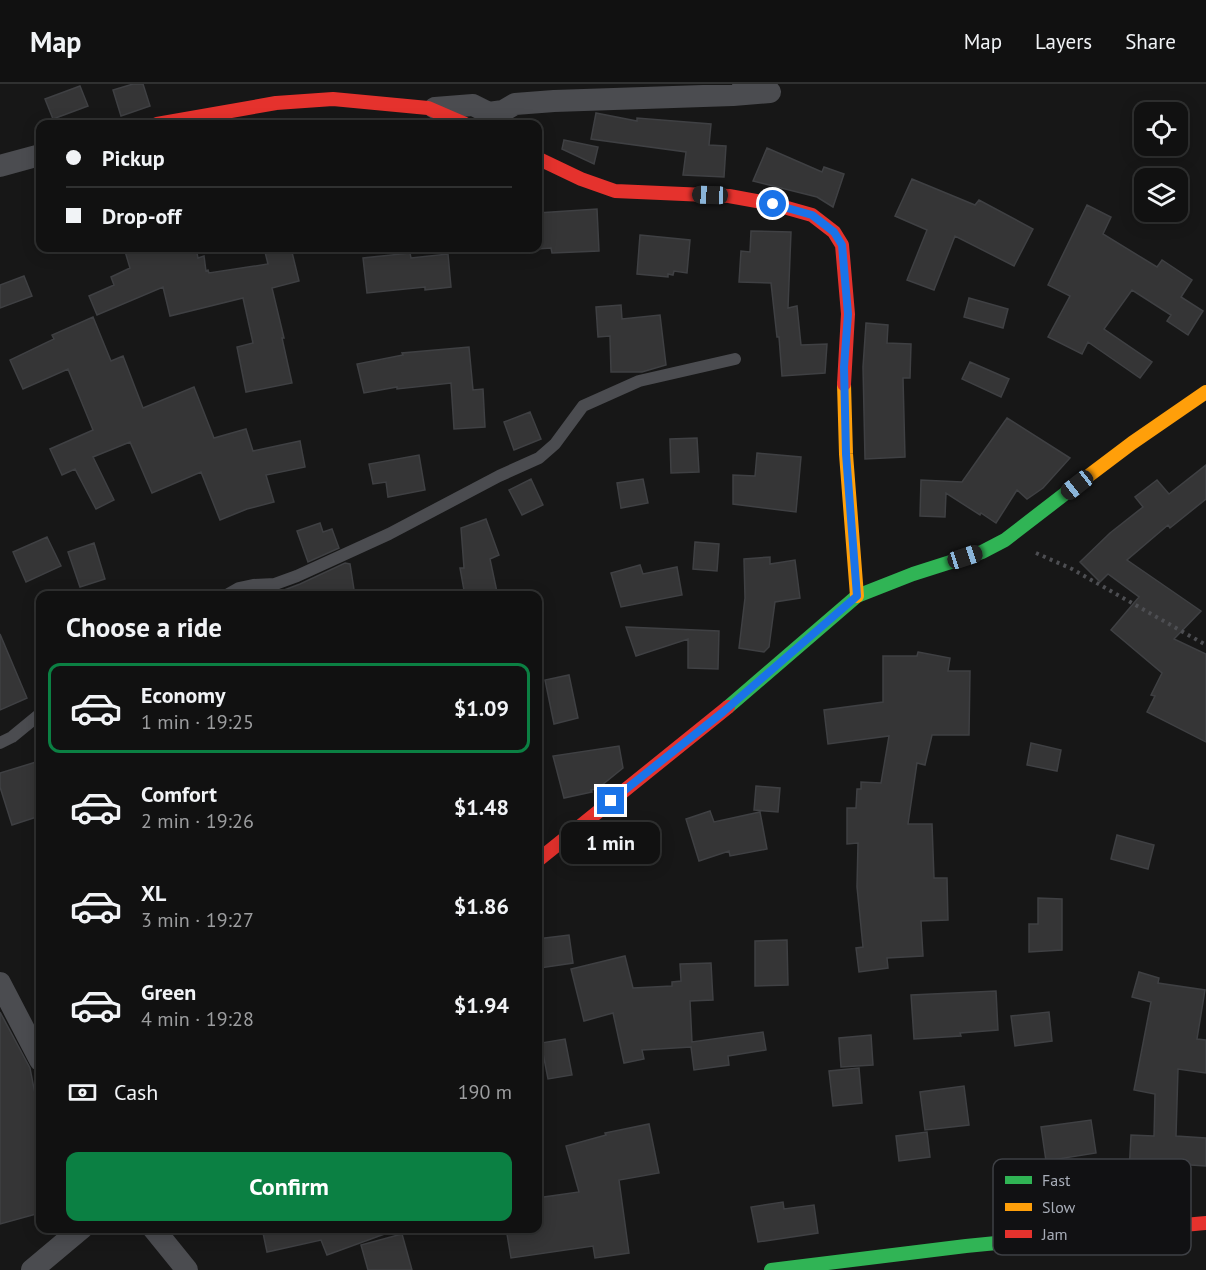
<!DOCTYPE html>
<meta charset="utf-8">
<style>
:root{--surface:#111;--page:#1a1a1a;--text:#f1f3f6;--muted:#9c9d9f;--line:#303131;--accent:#0b8043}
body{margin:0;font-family:"PT Sans",sans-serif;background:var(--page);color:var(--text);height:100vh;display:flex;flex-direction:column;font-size:22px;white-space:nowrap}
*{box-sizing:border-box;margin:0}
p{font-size:20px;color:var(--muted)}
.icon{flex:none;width:33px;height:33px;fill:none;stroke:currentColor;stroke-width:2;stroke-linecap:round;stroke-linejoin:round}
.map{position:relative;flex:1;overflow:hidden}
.side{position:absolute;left:36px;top:507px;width:506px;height:642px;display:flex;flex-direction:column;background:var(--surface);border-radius:12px;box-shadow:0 3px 15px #0003,0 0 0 2px var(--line)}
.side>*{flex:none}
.guide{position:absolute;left:36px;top:36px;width:506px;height:132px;border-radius:12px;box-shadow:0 3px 15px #0003,0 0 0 2px var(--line);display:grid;align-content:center;height:132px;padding:0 30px;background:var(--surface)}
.tools{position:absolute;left:1134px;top:18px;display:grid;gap:12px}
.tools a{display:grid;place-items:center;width:54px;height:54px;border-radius:12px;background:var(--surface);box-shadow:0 3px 15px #0003,0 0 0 2px var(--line);font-size:30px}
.end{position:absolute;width:27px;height:27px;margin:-14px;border:8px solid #1a73e8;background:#fff;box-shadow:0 0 0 3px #fff}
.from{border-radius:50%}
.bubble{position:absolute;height:42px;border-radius:12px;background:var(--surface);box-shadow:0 3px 15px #0003,0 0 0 2px var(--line);font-size:20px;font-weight:700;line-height:42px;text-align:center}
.car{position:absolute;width:18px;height:36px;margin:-18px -9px;border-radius:8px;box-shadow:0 0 4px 2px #0007;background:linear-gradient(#222 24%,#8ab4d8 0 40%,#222 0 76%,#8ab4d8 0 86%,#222 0)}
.guide b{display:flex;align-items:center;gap:21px;height:57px;font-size:22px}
.guide b+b{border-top:2px solid var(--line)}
.guide i{width:15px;height:15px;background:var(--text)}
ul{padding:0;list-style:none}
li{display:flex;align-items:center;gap:18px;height:90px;margin:0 12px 9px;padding:0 18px;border:3px solid transparent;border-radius:12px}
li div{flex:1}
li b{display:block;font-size:22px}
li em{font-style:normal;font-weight:700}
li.on{border-color:var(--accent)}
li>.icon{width:54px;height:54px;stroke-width:1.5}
h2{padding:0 30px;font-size:27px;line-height:72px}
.pay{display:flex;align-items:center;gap:15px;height:66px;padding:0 30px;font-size:22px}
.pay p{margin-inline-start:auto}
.button{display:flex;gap:12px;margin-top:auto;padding:12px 30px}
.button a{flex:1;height:69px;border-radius:12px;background:var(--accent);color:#fff;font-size:24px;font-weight:700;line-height:69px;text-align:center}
header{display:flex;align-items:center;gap:36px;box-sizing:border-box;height:84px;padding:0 30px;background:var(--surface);border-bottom:2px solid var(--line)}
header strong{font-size:28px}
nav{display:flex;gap:33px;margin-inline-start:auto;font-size:21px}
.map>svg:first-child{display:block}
</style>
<header>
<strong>Map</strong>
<nav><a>Map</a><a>Layers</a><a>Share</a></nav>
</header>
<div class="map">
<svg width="1206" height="1186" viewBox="0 0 1206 1186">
<rect width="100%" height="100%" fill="#171717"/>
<!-- building -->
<path fill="#353536" stroke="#3f4043" stroke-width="1.5" d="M133,0h10l7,22 -29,10 -8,-26z
M80,2l8,20 -35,13 -8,-20z
M596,29l41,8v-3l74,6 -2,21 17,1 -2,31 -41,-2 3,-23 -95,-13z
M564,56l34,7 -4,17 -32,-15z
M767,64l55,24 2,-5 20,7 -11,33 -16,-10 -64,-16z
M912,95l63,26 4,-5 54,29 -19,37 -59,-30 -21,54 -27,-10 20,-50 -32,-14z
M1087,121l24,12 -8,17 54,33 5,-7 30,20 -11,17 22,14 -15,24 -21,-14 4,-6 -39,-25 -28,39 48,33 -12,16 -52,-36 -6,12 -34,-17 22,-41 -22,-11z
M597,125l2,42 -47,2 -1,-5 -14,1v-36z
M751,147l40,1 -3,76 9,-2 4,39 26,-1 -2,29 -43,3 -3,-39h-2l-6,-54 -32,-1 2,-31 9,1z
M640,151l50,5 -3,33 -13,-2 -1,4 -5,-1v3l-31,-3z
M124,164h72l2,10 6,-2 2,15 2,-1 1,3 59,-9 -4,-16h27l8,33 -27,7 12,50h-2l10,45 -46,9 -9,-45 16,-4 -10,-45 -73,18 -7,-29 -66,28 -8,-19 25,-11 -3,-8 19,-9z
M410,169l1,5 37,-4 3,33 -26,3v-3l-58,6 -4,-35z
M24,192l8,20 -32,12v-23z
M969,214l39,11 -5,19 -39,-11z
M621,221l1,14 38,-4 6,50 -24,7h-31l-1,-36 -12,1 -2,-30z
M93,233l18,44 12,-5 20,52 51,-21 20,51 32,-9 7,22 47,-10 5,26 -39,8 8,27 -27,7 -27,11 -19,-48 -49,21 -22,-51 -37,15 21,43 -18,9 -21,-40 -13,6 -12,-26 43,-19 -25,-61 -45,20 -13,-29 44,-21 -2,-4z
M866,239l22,2 -1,18 24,1 -1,34h-7l2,79 -40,2 -2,-92z
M469,263l4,43 10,-1 2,38 -31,2 -3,-46 -54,6v-2l-33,6 -7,-29 46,-9 -1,-2z
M970,278l39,17 -8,18 -39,-18z
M530,328l11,27 -27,11 -10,-28z
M1007,334l63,40 -27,30 -16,11 -10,-9 -21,33 -15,-10 -1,2 -34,-22 -1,24 -25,-1 1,-36 41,2z
M697,354l2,34 -28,1 -1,-34z
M757,369l44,4 -5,55 -63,-8v-29l22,1z
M419,371l6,35 -37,7 -2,-15 -13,2 -4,-20z
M1206,381v34l-36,29 -2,-3 -41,35 74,51 -27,28 32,15v88l-59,-30 8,-16 -4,-1 11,-22 -51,-43 28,-33 -31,-23 -8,8 -20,-20 30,-29 33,-26 -8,-10 22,-17 12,14z
M531,395l12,26 -21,10 -13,-25z
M643,395l5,24 -27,5 -4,-25z
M486,435l13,36 -9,4 7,33 -17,4h-15l-5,-28h4l-3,-40z
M320,439l3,9 9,-3 7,19 -31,14 -11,-31z
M47,453l14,29 -35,16 -13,-30z
M695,458l24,2 -2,27 -24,-2z
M94,459l11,36 -25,8 -12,-35z
M770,473v7l25,-4 5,38 -25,4 -6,45 -5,5 -25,-4 6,-50 -1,-39z
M345,479l5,1 5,32h-87l32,-12z
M640,481l3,9 34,-7 5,28 -61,12 -10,-34z
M626,543l93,4 -1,38 -30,-1v-29l-52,17z
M0,550l27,64 -27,12z
M918,568l32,6 -2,13h22l-1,64h-37l-7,30 -8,-2 -9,61h24l2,54h13l1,42 -27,1 2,35 -36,2 1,10 -29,4 -3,-24 7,-1 -6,-60 1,-44 -11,1v-36h9l1,-19h4v-7l20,1 8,-47 -61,8 -4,-34 59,-8v-46h34z
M569,591l9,43 -24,6 -9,-44z
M1031,659l30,7 -4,21 -30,-6z
M619,662l4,22 -26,21 -6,1 1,2 -28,6 -11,-42z
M36,678l4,14v40l-28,9 -12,-38v-14z
M756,702l24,2 -2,24 -24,-2z
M710,727l4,11 46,-10 7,37 -37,7 -1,-5 -30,10 -13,-42z
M1117,751l37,10 -6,24 -37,-10z
M1038,814l24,1v51l-33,2v-28h9z
M569,851l4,28 -33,5 -3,-29z
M787,856l1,45 -33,1v-45z
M625,872l8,32 39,-2v-4l9,-1 -1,-17 31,-1 2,37 -23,1 2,41 71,-10 3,18 -38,6 1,9 -35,5 -3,-23 -49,3 2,9 -20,4 -11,-50 -29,8 -13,-52z
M1139,888l20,6 -1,5 47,7 -8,49 9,1v33l-28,-4 -2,67 30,2v28l-46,-3 -1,13 -30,-2 2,-39 23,1 1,-42 -21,-4 17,-88 -19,-5z
M996,907l2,39 -38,3 1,3 -47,3 -3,-44z
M0,928l30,56 10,51v94l-40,11z
M1049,928l3,29 -37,5 -4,-30z
M871,951l2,30 -32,2 -2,-29z
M565,955l7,36 -24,4 -7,-36z
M859,984l3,35 -29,3 -4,-35z
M964,1002l5,39 -44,5 -5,-38z
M1091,1036l5,33 -50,8 -5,-34z
M649,1040l10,49 -40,7 10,73 -34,5 -2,-12 -82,12 -5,-30h31v-30l42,-6 -13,-46 40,-11 -1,-2z
M927,1048l3,25 -31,4 -3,-25z
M783,1118l1,7 30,-4 4,28 -60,9 -7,-35z
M262,1144h131v3l-66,24 -6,-15 -54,12z
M402,1150l10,36h-44l-7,-25z"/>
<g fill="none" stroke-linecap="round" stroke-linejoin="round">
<!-- path -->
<path stroke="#4d4e52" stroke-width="4" stroke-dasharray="3 4.5" stroke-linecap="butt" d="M1036,469l36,16 134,76"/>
<!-- lane -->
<path stroke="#4b4c50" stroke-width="12" d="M225,512l14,-8 14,-3 22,-1 22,-8 92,-42 110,-58 40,-18 16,-14 28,-38 56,-25 96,-22
M0,659l12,-6 28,-23"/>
<!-- street -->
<path stroke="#4b4c50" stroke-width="22" d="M435,24l38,-3 16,8 14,-2 12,-7 39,-3 179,-6 37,-3
M0,82l40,-11
M0,899l40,77
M153,1144l34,42
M32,1186l50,-42"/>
<!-- fast -->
<path stroke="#30b455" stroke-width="14" d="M728,623l129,-111 56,-22 69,-22 23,-12 70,-54
M771,1186l195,-24 152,-15"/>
<!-- slow -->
<path stroke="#ff9f0a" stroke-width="14" d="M844,300l2,70 11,142
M1075,402l57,-43 74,-51"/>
<!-- jam -->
<path stroke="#e5322d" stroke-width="14" d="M157,40l119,-21 57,-4 95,9 37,16
M537,74l44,21 34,12 114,5 44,8 39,11 22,17 8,13 6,69 -4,70
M537,777l191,-154
M1118,1147l88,-8"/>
</g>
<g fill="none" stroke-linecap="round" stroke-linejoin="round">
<!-- route -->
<path stroke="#1a73e8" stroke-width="8" d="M611,717l112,-89 134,-116 -11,-142 -2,-87 4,-53 -6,-69 -8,-13 -22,-17 -39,-11"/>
</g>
<!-- legend -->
<rect x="993" y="1075" width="198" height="96" rx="9" fill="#111113" stroke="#3e4045" stroke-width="1.5"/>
<rect x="1005" y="1092" width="27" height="8" fill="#30b455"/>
<rect x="1005" y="1119" width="27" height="8" fill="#ff9f0a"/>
<rect x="1005" y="1146" width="27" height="8" fill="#e5322d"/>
<g font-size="16" fill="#a8adb8">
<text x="1042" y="1102">Fast</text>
<text x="1042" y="1129">Slow</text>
<text x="1042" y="1156">Jam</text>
</g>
</svg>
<div class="tools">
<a><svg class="icon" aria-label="locate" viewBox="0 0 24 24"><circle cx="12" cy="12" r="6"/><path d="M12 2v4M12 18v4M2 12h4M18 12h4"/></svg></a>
<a><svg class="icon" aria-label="layers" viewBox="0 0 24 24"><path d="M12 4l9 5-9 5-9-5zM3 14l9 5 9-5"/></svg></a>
</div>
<i class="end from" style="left:773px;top:120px"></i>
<i class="end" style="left:611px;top:717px"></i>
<div class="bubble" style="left:561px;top:738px;width:99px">1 min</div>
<i class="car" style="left:710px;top:111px;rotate:272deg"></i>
<i class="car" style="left:1077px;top:401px;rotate:232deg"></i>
<i class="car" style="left:965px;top:473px;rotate:72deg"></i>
<div class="guide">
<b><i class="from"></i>Pickup</b>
<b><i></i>Drop-off</b>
</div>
<section class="side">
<h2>Choose a ride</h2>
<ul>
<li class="on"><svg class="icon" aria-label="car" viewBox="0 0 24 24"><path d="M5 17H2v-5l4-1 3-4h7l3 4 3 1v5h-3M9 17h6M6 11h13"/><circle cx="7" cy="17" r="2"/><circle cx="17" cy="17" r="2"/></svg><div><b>Economy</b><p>1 min · 19:25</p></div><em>$1.09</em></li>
<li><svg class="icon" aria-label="car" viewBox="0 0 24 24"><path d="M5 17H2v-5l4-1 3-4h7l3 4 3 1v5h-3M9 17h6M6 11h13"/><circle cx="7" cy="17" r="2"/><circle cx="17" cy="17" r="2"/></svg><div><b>Comfort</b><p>2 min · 19:26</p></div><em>$1.48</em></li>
<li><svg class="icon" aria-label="car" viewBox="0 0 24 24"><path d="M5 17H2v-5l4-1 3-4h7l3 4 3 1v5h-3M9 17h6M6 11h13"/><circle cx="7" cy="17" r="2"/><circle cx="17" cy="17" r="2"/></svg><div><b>XL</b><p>3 min · 19:27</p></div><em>$1.86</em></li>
<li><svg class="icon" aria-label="car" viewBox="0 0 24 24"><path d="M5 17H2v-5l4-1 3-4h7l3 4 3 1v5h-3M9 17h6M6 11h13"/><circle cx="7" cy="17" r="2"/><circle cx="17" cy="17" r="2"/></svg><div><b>Green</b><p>4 min · 19:28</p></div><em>$1.94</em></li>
</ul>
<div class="pay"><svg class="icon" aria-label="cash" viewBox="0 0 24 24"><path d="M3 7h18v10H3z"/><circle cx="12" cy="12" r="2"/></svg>Cash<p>190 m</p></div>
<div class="button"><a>Confirm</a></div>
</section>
</div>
